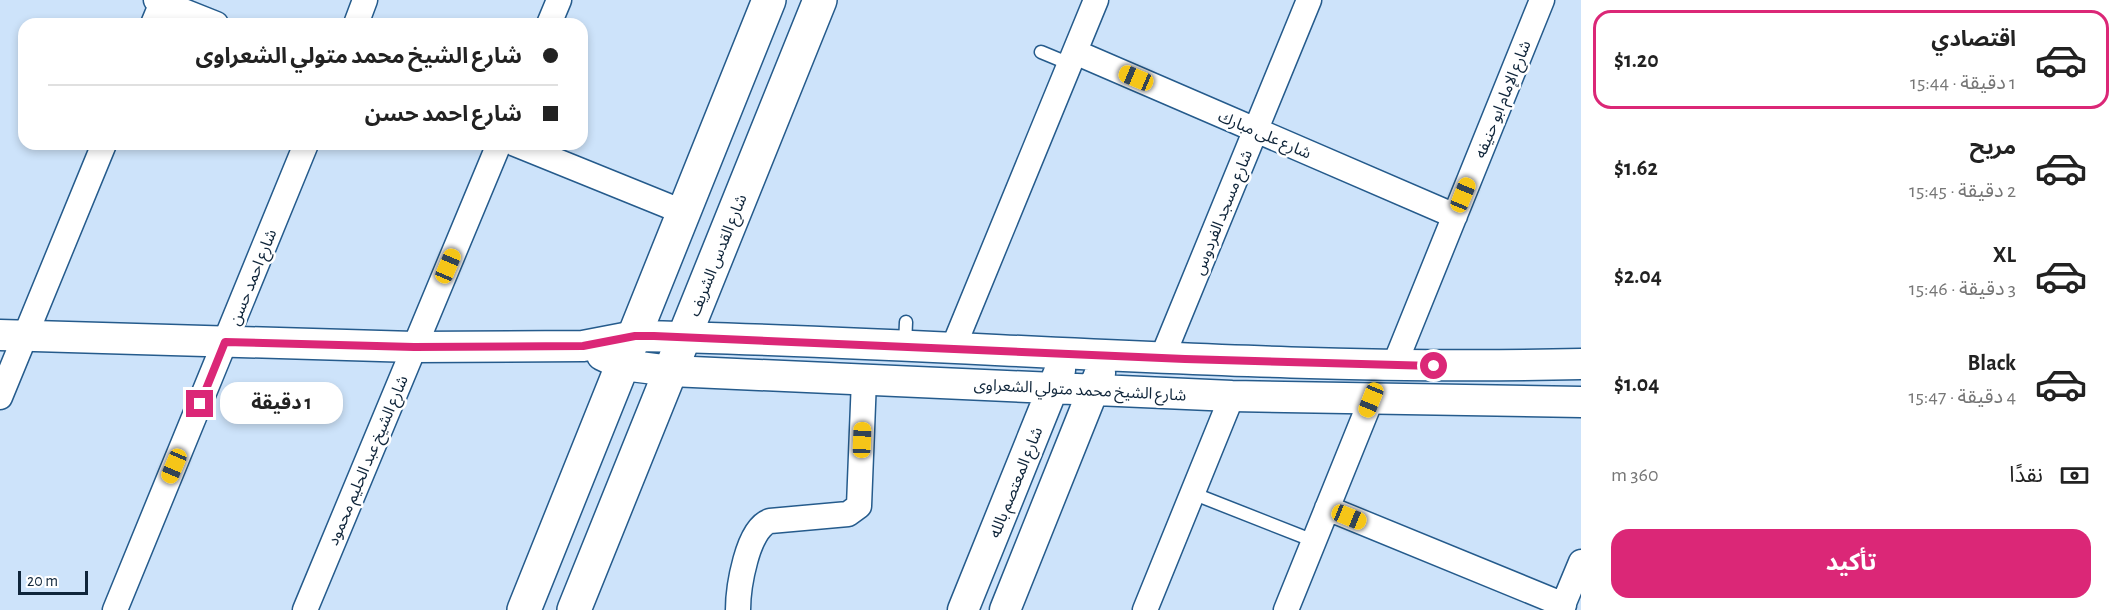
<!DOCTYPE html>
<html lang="ar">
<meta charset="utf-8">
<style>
:root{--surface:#fff;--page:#f6f6f6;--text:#222;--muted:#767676;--line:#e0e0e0;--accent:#db2777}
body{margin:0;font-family:"Alegreya Sans","Noto Sans Arabic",sans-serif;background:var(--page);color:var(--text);direction:rtl;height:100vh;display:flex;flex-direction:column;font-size:22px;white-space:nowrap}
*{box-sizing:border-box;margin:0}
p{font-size:20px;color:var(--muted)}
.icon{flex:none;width:33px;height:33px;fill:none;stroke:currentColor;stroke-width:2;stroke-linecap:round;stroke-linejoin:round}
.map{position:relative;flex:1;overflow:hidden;direction:ltr}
.drawer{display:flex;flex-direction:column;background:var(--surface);width:540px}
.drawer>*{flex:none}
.hud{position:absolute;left:18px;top:18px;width:570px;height:132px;border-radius:18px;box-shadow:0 3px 9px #0003;direction:rtl;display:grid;align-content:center;height:132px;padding:0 30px;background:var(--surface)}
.scale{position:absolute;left:18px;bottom:15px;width:70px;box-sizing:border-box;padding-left:6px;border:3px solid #0f253a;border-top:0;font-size:16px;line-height:21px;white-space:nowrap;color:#0f253a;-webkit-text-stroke:4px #fff;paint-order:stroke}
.end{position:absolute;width:27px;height:27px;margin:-14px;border:8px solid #db2777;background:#fff;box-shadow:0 0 0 3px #fff}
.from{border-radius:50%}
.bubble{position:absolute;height:42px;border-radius:18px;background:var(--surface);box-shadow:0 3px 9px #0003;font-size:20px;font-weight:700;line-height:42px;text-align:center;direction:rtl}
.car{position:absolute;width:18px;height:36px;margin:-18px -9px;border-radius:8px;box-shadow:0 0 4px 2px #0007;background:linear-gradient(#f5c518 24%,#345 0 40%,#f5c518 0 76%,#345 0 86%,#f5c518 0)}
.hud b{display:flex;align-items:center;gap:21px;height:57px;font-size:22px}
.hud b+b{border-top:2px solid var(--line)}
.hud i{width:15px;height:15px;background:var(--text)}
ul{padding:10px 0 0;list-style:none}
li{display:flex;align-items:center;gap:18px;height:99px;margin:0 12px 9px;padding:0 18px;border:3px solid transparent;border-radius:18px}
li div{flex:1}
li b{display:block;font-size:22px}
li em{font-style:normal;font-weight:700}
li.selected{border-color:var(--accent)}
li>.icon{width:54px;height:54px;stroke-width:1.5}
.pay{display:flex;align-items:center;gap:15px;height:66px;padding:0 30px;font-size:22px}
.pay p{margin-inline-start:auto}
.primary-button{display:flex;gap:12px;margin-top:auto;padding:12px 30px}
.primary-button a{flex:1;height:69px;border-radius:18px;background:var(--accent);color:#fff;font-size:24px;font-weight:700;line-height:69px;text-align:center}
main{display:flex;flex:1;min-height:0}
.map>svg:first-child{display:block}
</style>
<main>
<section class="drawer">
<ul>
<li class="selected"><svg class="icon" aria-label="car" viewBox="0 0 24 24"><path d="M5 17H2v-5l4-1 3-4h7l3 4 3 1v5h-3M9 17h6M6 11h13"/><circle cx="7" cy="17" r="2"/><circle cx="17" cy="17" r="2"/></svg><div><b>اقتصادي</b><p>1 دقيقة · 15:44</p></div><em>$1.20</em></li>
<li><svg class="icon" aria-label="car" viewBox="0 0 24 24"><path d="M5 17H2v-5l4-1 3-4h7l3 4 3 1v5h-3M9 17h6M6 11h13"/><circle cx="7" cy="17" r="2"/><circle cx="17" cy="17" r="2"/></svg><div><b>مريح</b><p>2 دقيقة · 15:45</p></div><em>$1.62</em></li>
<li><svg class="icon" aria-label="car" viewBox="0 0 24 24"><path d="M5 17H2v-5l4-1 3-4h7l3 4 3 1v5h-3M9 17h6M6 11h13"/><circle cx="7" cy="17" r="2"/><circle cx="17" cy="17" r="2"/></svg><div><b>XL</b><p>3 دقيقة · 15:46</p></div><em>$2.04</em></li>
<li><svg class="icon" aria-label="car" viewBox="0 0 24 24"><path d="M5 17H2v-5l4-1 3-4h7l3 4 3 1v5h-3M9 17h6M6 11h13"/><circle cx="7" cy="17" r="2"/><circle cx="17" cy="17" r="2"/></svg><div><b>Black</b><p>4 دقيقة · 15:47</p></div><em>$1.04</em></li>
</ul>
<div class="pay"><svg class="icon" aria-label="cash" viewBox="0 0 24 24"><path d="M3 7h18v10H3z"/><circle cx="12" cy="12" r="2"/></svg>نقدًا<p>360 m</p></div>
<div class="primary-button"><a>تأكيد</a></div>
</section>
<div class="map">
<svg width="1581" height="610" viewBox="0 0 1581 610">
<rect width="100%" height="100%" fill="#cde3fa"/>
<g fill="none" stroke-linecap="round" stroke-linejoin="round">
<!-- service casing -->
<g stroke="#255b8c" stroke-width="15">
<path id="service" d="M1041,52l29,12
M905,345l1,-23
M1192,493l122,48"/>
</g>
<!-- minor casing -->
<g stroke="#255b8c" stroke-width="27">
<path id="minor" d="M156,0l60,24
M153,24l10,-24
M356,24l9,-24
M549,24l10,-24
M1075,52l380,164
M515,144l168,68
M953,348l143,-348
M1162,358l147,-358
M1394,366l148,-366
M0,397l104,-253
M1327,508l237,97
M115,610l191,-466
M305,610l194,-466
M738,610c0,-21 9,-82 32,-89l78,-7 11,-8 5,-127
M1145,610l87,-214
M1286,610l85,-210
M1561,610l20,-48"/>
</g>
<!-- tertiary casing -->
<g stroke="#255b8c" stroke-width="33">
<path id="tertiary" d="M0,335l414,12 169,-1 52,-10c315,6 630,36 946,28
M602,355l21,10 48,6 561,25 349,6
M963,610l97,-240
M1005,610l95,-237"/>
</g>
<!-- secondary casing -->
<g stroke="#255b8c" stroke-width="36">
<path id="secondary" d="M524,610l245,-610
M574,610l246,-610"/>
</g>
<!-- service -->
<use href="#service" stroke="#fff" stroke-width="12"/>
<!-- minor -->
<use href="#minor" stroke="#fff" stroke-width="24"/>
<!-- tertiary -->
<use href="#tertiary" stroke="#fff" stroke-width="30"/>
<!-- secondary -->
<use href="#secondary" stroke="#fff" stroke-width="33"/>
</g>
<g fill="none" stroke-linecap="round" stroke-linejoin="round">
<!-- route -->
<path stroke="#db2777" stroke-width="8" d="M200,404l25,-62 189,5 169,-1 52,-10h19l531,23 249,7"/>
</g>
<g text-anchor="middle" stroke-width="5" stroke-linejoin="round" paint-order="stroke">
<!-- street labels -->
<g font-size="16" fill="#0f253a" stroke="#fff">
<text transform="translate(1502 99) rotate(-68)" y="6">شارع الإمام ابو حنيفه</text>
<text transform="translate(1265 134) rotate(23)" y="6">شارع على مبارك</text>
<text transform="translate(1222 212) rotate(-68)" y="6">شارع مسجد الفردوس</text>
<text transform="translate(717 255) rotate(-68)" y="6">شارع القدس الشريف</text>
<text transform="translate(252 277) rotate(-68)" y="6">شارع احمد حسن</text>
<text transform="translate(1080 389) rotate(3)" y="6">شارع الشيخ محمد متولي الشعراوى</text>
<text transform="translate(367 460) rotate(-67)" y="6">شارع الشيخ عبد الحليم محمود</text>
<text transform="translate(1015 482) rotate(-68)" y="6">شارع المعتصم بالله</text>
</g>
</g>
</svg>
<div class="scale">20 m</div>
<i class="end from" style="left:1434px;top:366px"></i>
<i class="end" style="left:200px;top:404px"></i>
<div class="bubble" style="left:220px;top:382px;width:123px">1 دقيقة</div>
<i class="car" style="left:1136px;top:78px;rotate:293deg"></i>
<i class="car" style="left:1463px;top:195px;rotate:22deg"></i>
<i class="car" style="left:448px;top:266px;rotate:23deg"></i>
<i class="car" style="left:1371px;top:400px;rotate:202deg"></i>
<i class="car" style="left:862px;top:440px;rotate:2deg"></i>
<i class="car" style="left:174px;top:466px;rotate:203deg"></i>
<i class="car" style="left:1349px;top:517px;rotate:112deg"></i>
<div class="hud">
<b><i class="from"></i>شارع الشيخ محمد متولي الشعراوى</b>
<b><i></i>شارع احمد حسن</b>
</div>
</div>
</main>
